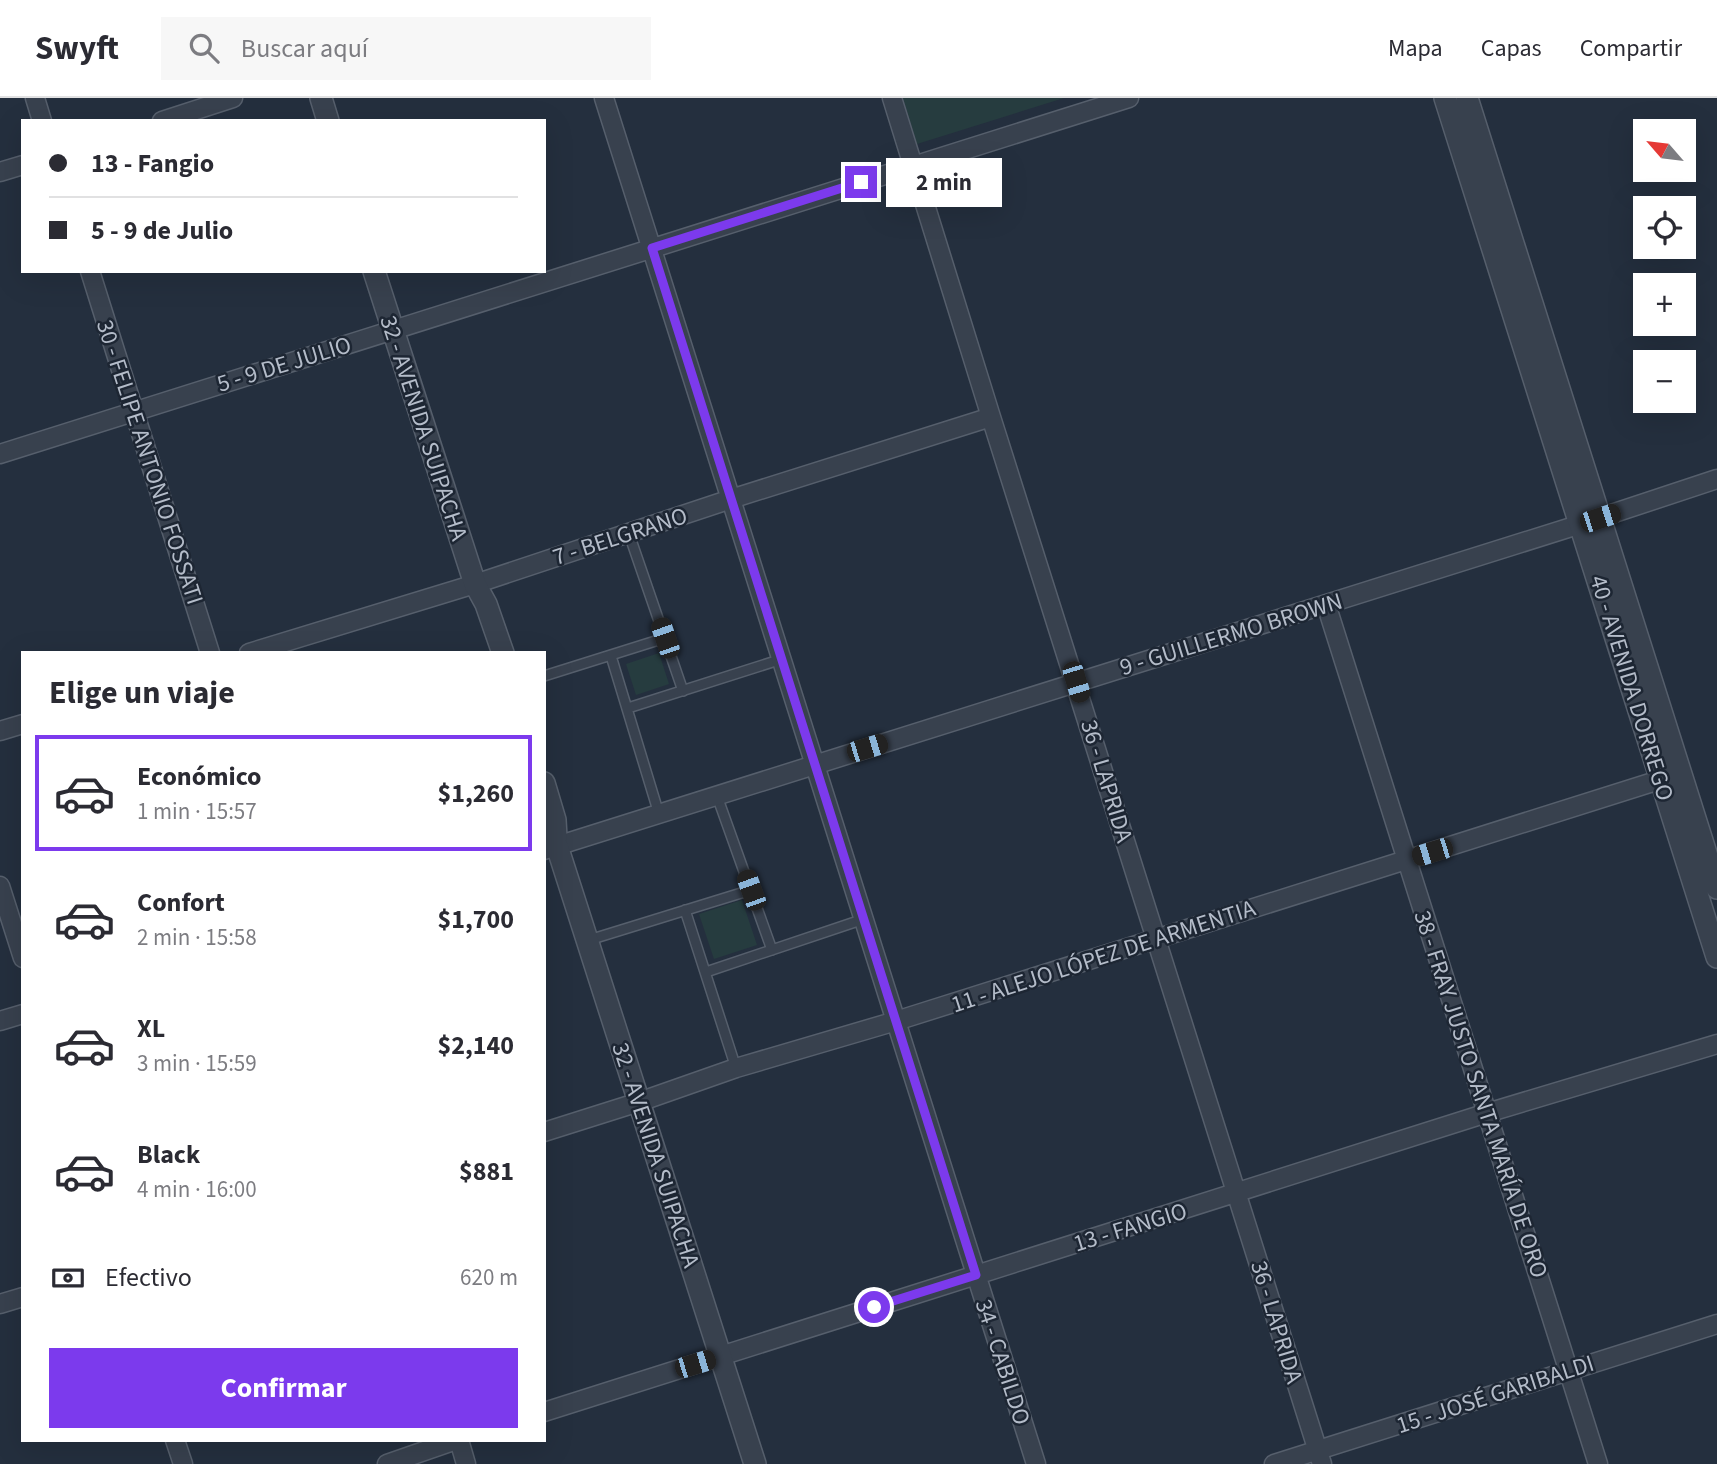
<!DOCTYPE html>
<html lang="es">
<meta charset="utf-8">
<style>
:root{--surface:#fff;--page:#f7f7f7;--text:#2b2b33;--muted:#7c7c81;--line:#e1e1e2;--accent:#7c3aed}
body{margin:0;font-family:"Source Sans 3",sans-serif;background:var(--page);color:var(--text);height:100vh;display:flex;flex-direction:column;font-size:26px;white-space:nowrap}
*{box-sizing:border-box;margin:0}
p{font-size:23px;color:var(--muted)}
.icon{flex:none;width:38px;height:38px;fill:none;stroke:currentColor;stroke-width:2;stroke-linecap:round;stroke-linejoin:round}
.map{position:relative;flex:1;overflow:hidden}
.details{position:absolute;left:21px;top:553px;width:525px;height:791px;display:flex;flex-direction:column;background:var(--surface);border-radius:0px;box-shadow:0 7px 28px #0002}
.details>*{flex:none}
.guide{position:absolute;left:21px;top:21px;width:525px;height:154px;border-radius:0px;box-shadow:0 7px 28px #0002;display:grid;align-content:center;height:154px;padding:0 28px;background:var(--surface)}
.needle{width:46px;rotate:298deg}
.fabs{position:absolute;left:1633px;top:21px;display:grid;gap:14px}
.fabs a{display:grid;place-items:center;width:63px;height:63px;border-radius:0px;background:var(--surface);box-shadow:0 7px 28px #0002;font-size:35px}
.end{position:absolute;width:32px;height:32px;margin:-16px;border:9px solid #7c3aed;background:#fff;box-shadow:0 0 0 4px #fff}
.from{border-radius:50%}
.bubble{position:absolute;height:49px;border-radius:0px;background:var(--surface);box-shadow:0 7px 28px #0002;font-size:23px;font-weight:700;line-height:49px;text-align:center}
.car{position:absolute;width:21px;height:42px;margin:-21px -10px;border-radius:9px;box-shadow:0 0 5px 2px #0007;background:linear-gradient(#222 24%,#8ab4d8 0 40%,#222 0 76%,#8ab4d8 0 86%,#222 0)}
.guide b{display:flex;align-items:center;gap:24px;height:66px;font-size:26px}
.guide b+b{border-top:2px solid var(--line)}
.guide i{width:18px;height:18px;background:var(--text)}
ul{padding:0;list-style:none}
li{display:flex;align-items:center;gap:21px;height:116px;margin:0 14px 10px;padding:0 14px;border:4px solid transparent;border-radius:0px}
li div{flex:1}
li b{display:block;font-size:26px}
li em{font-style:normal;font-weight:700}
li.on{border-color:var(--accent)}
li>.icon{width:63px;height:63px;stroke-width:1.5}
h2{padding:0 28px;font-size:32px;line-height:84px}
.pay{display:flex;align-items:center;gap:18px;height:77px;padding:0 28px;font-size:26px}
.pay p{margin-inline-start:auto}
.action{display:flex;gap:14px;margin-top:auto;padding:14px 28px}
.action a{flex:1;height:80px;border-radius:0px;background:var(--accent);color:#fff;font-size:28px;font-weight:700;line-height:80px;text-align:center}
header{display:flex;align-items:center;gap:42px;box-sizing:border-box;height:98px;padding:0 35px;background:var(--surface);border-bottom:2px solid var(--line)}
header strong{font-size:33px}
nav{display:flex;gap:38px;margin-inline-start:auto;font-size:24px}
.search{width:490px;height:63px;background:var(--page);display:flex;align-items:center;gap:18px;box-sizing:border-box;padding:0 24px;border-radius:0px;color:var(--muted);font-size:26px}
.map>svg:first-child{display:block}
</style>
<header>
<strong>Swyft</strong>
<div class="search"><svg class="icon" aria-label="search" viewBox="0 0 24 24"><circle cx="10" cy="10" r="6"/><path d="M15 15l6 6"/></svg>Buscar aquí</div>
<nav><a>Mapa</a><a>Capas</a><a>Compartir</a></nav>
</header>
<div class="map">
<svg width="1717" height="1366" viewBox="0 0 1717 1366">
<rect width="100%" height="100%" fill="#242f3e"/>
<!-- green -->
<path fill="#263c3f" d="M903,0h161l-147,46z
M659,555l10,31 -33,11 -10,-31z
M742,802l15,45 -43,14 -15,-45z"/>
<g fill="none" stroke-linecap="round" stroke-linejoin="round">
<!-- service casing -->
<g stroke="#565f6c" stroke-width="12">
<path id="service" d="M629,436l54,157
M611,558l48,158
M544,578l121,-38
M628,610l154,-49
M717,698l55,154
M685,812l51,158
M589,842l162,-50
M706,874l158,-53"/>
</g>
<!-- minor casing -->
<g stroke="#565f6c" stroke-width="21">
<path id="minor" d="M35,0l7,23
M604,0l432,1366
M892,0l99,319 331,1047
M162,23l71,-23
M0,74l23,-7
M90,173l120,382
M0,356l1129,-356
M1326,506l272,860
M249,555l226,-69 256,-85 260,-82
M0,633l23,-7
M544,752l1037,-326 136,-45
M0,788l23,72
M0,923l23,-7
M544,1034l95,-30 97,-34 160,-47 776,-245
M0,1206l23,-7
M544,1314l943,-299 230,-69
M175,1342l8,24
M459,1342l7,24
M387,1366l69,-24
M1274,1366l443,-140"/>
</g>
<!-- tertiary casing -->
<g stroke="#565f6c" stroke-width="24">
<path id="tertiary" d="M321,0l7,23
M1445,0l272,859
M1467,0l250,790
M374,173l101,313 11,20 17,49
M544,685l11,37 1,17
M544,724l13,24 198,618"/>
</g>
<!-- service -->
<use href="#service" stroke="#38414e" stroke-width="9"/>
<!-- minor -->
<use href="#minor" stroke="#38414e" stroke-width="18"/>
<!-- tertiary -->
<use href="#tertiary" stroke="#38414e" stroke-width="21"/>
</g>
<g fill="none" stroke-linecap="round" stroke-linejoin="round">
<!-- route -->
<path stroke="#7c3aed" stroke-width="9" d="M861,84l-209,66 324,1027 -102,32"/>
</g>
<g text-anchor="middle" stroke-width="5" stroke-linejoin="round" paint-order="stroke">
<!-- street labels -->
<g font-size="24" fill="#b4bcc9" stroke="#1d2633">
<text transform="translate(284 266) rotate(-17)" y="8">5 - 9 DE JULIO</text>
<text transform="translate(424 330) rotate(72)" y="8">32 - AVENIDA SUIPACHA</text>
<text transform="translate(150 364) rotate(72)" y="8">30 - FELIPE ANTONIO FOSSATI</text>
<text transform="translate(620 438) rotate(-18)" y="8">7 - BELGRANO</text>
<text transform="translate(1231 536) rotate(-17)" y="8">9 - GUILLERMO BROWN</text>
<text transform="translate(1632 590) rotate(73)" y="8">40 - AVENIDA DORREGO</text>
<text transform="translate(1107 683) rotate(73)" y="8">36 - LAPRIDA</text>
<text transform="translate(1103 858) rotate(-18)" y="8">11 - ALEJO LÓPEZ DE ARMENTIA</text>
<text transform="translate(1481 996) rotate(72)" y="8">38 - FRAY JUSTO SANTA MARÍA DE ORO</text>
<text transform="translate(656 1057) rotate(72)" y="8">32 - AVENIDA SUIPACHA</text>
<text transform="translate(1130 1129) rotate(-17)" y="8">13 - FANGIO</text>
<text transform="translate(1277 1224) rotate(73)" y="8">36 - LAPRIDA</text>
<text transform="translate(1003 1264) rotate(72)" y="8">34 - CABILDO</text>
<text transform="translate(1495 1296) rotate(-18)" y="8">15 - JOSÉ GARIBALDI</text>
</g>
</g>
</svg>
<div class="fabs">
<a><svg class="needle" viewBox="-14 -14 28 28"><path d="M0-13l5 13h-10z" fill="#e53935"/><path d="M0 13l5-13h-10z" fill="#7c7c81"/></svg></a>
<a><svg class="icon" aria-label="locate" viewBox="0 0 24 24"><circle cx="12" cy="12" r="6"/><path d="M12 2v4M12 18v4M2 12h4M18 12h4"/></svg></a>
<a>+</a>
<a>−</a>
</div>
<i class="end from" style="left:874px;top:1209px"></i>
<i class="end" style="left:861px;top:84px"></i>
<div class="bubble" style="left:886px;top:60px;width:116px">2 min</div>
<i class="car" style="left:1600px;top:420px;rotate:72deg"></i>
<i class="car" style="left:665px;top:540px;rotate:341deg"></i>
<i class="car" style="left:1076px;top:584px;rotate:163deg"></i>
<i class="car" style="left:867px;top:650px;rotate:73deg"></i>
<i class="car" style="left:1432px;top:754px;rotate:253deg"></i>
<i class="car" style="left:751px;top:792px;rotate:340deg"></i>
<i class="car" style="left:695px;top:1266px;rotate:73deg"></i>
<div class="guide">
<b><i class="from"></i>13 - Fangio</b>
<b><i></i>5 - 9 de Julio</b>
</div>
<section class="details">
<h2>Elige un viaje</h2>
<ul>
<li class="on"><svg class="icon" aria-label="car" viewBox="0 0 24 24"><path d="M5 17H2v-5l4-1 3-4h7l3 4 3 1v5h-3M9 17h6M6 11h13"/><circle cx="7" cy="17" r="2"/><circle cx="17" cy="17" r="2"/></svg><div><b>Económico</b><p>1 min · 15:57</p></div><em>$1,260</em></li>
<li><svg class="icon" aria-label="car" viewBox="0 0 24 24"><path d="M5 17H2v-5l4-1 3-4h7l3 4 3 1v5h-3M9 17h6M6 11h13"/><circle cx="7" cy="17" r="2"/><circle cx="17" cy="17" r="2"/></svg><div><b>Confort</b><p>2 min · 15:58</p></div><em>$1,700</em></li>
<li><svg class="icon" aria-label="car" viewBox="0 0 24 24"><path d="M5 17H2v-5l4-1 3-4h7l3 4 3 1v5h-3M9 17h6M6 11h13"/><circle cx="7" cy="17" r="2"/><circle cx="17" cy="17" r="2"/></svg><div><b>XL</b><p>3 min · 15:59</p></div><em>$2,140</em></li>
<li><svg class="icon" aria-label="car" viewBox="0 0 24 24"><path d="M5 17H2v-5l4-1 3-4h7l3 4 3 1v5h-3M9 17h6M6 11h13"/><circle cx="7" cy="17" r="2"/><circle cx="17" cy="17" r="2"/></svg><div><b>Black</b><p>4 min · 16:00</p></div><em>$881</em></li>
</ul>
<div class="pay"><svg class="icon" aria-label="cash" viewBox="0 0 24 24"><path d="M3 7h18v10H3z"/><circle cx="12" cy="12" r="2"/></svg>Efectivo<p>620 m</p></div>
<div class="action"><a>Confirmar</a></div>
</section>
</div>
